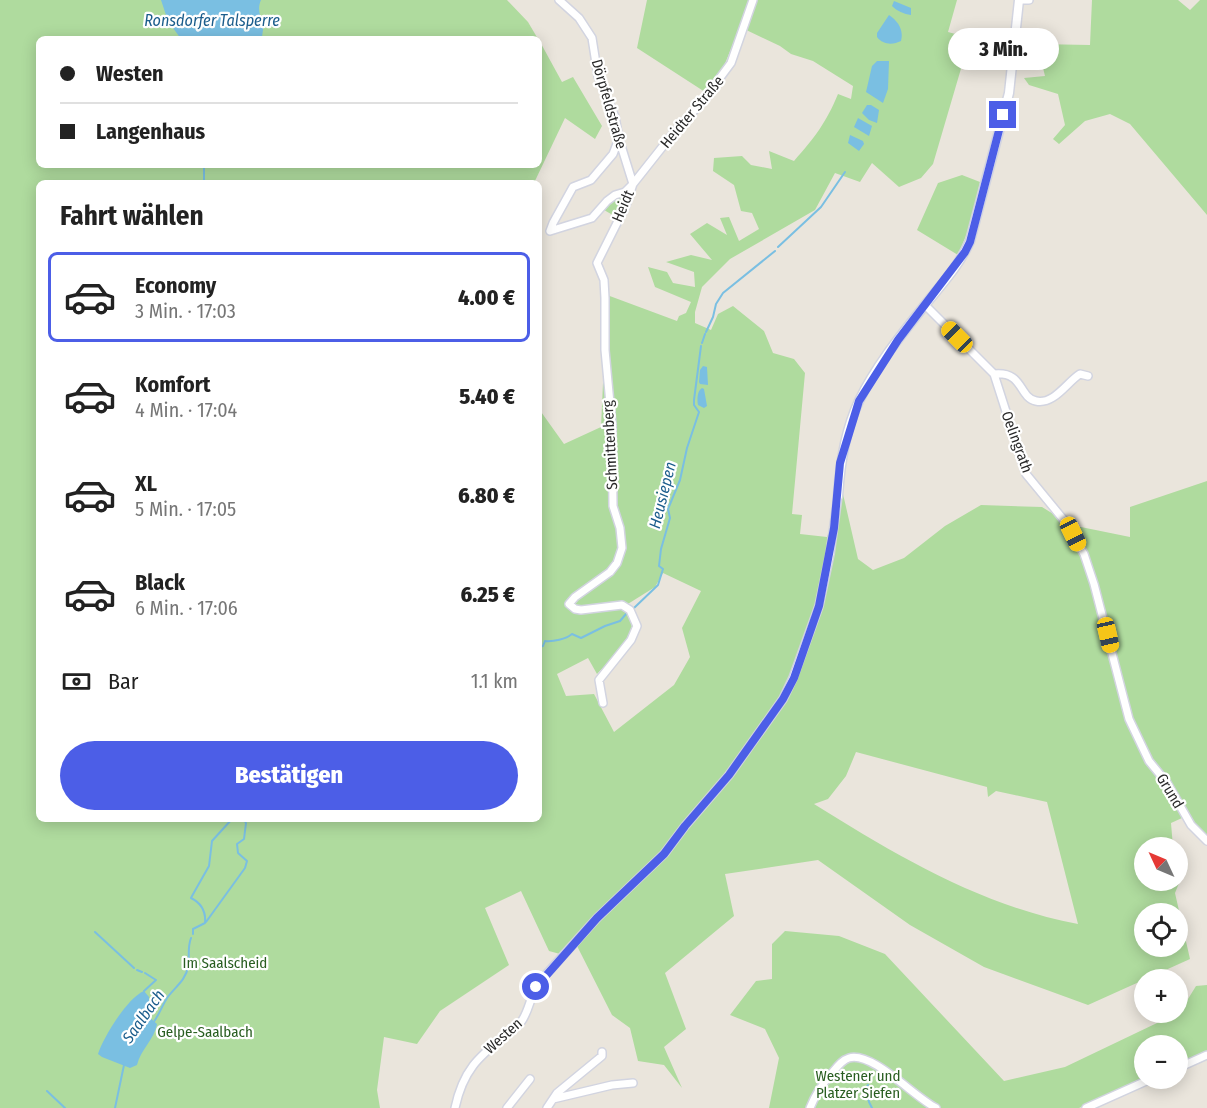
<!DOCTYPE html>
<html lang="de">
<meta charset="utf-8">
<style>
:root{--surface:#fff;--page:#f2f2f2;--text:#222;--muted:#767676;--line:#e0e0e0;--accent:#4c5ee7}
body{margin:0;font-family:"Fira Sans Condensed",sans-serif;background:var(--page);color:var(--text);height:100vh;display:flex;flex-direction:column;font-size:22px;white-space:nowrap}
*{box-sizing:border-box;margin:0}
p{font-size:20px;color:var(--muted)}
.icon{flex:none;width:33px;height:33px;fill:none;stroke:currentColor;stroke-width:2;stroke-linecap:round;stroke-linejoin:round}
.map{position:relative;flex:1;overflow:hidden}
.details{position:absolute;left:36px;top:180px;width:506px;height:642px;display:flex;flex-direction:column;background:var(--surface);border-radius:9px;box-shadow:0 3px 15px #0003}
.details>*{flex:none}
.guide{position:absolute;left:36px;top:36px;width:506px;height:132px;border-radius:9px;box-shadow:0 3px 15px #0003;display:grid;align-content:center;height:132px;padding:0 24px;background:var(--surface)}
.needle{width:39px;rotate:314deg}
.tools{position:absolute;left:1134px;top:837px;display:grid;gap:12px}
.tools a{display:grid;place-items:center;width:54px;height:54px;border-radius:50%;background:var(--surface);box-shadow:0 3px 15px #0003;font-size:30px}
.end{position:absolute;width:27px;height:27px;margin:-14px;border:8px solid #4c5ee7;background:#fff;box-shadow:0 0 0 3px #fff}
.from{border-radius:50%}
.bubble{position:absolute;height:42px;border-radius:21px;background:var(--surface);box-shadow:0 3px 15px #0003;font-size:20px;font-weight:800;line-height:42px;text-align:center}
.car{position:absolute;width:18px;height:36px;margin:-18px -9px;border-radius:8px;box-shadow:0 0 4px 2px #0007;background:linear-gradient(#f5c518 24%,#345 0 40%,#f5c518 0 76%,#345 0 86%,#f5c518 0)}
.guide b{display:flex;align-items:center;gap:21px;height:57px;font-size:22px}
.guide b+b{border-top:2px solid var(--line)}
.guide i{width:15px;height:15px;background:var(--text)}
ul{padding:0;list-style:none}
li{display:flex;align-items:center;gap:18px;height:90px;margin:0 12px 9px;padding:0 12px;border:3px solid transparent;border-radius:9px}
li div{flex:1}
li b{display:block;font-size:22px}
li em{font-style:normal;font-weight:800}
li.on{border-color:var(--accent)}
li>.icon{width:54px;height:54px;stroke-width:1.5}
h2{padding:0 24px;font-size:27px;line-height:72px}
.pay{display:flex;align-items:center;gap:15px;height:66px;padding:0 24px;font-size:22px}
.pay p{margin-inline-start:auto}
.action{display:flex;gap:12px;margin-top:auto;padding:12px 24px}
.action a{flex:1;height:69px;border-radius:36px;background:var(--accent);color:#fff;font-size:24px;font-weight:800;line-height:69px;text-align:center}
.map>svg:first-child{display:block}
</style>
<div class="map">
<svg width="1207" height="1108" viewBox="0 0 1207 1108">
<rect width="100%" height="100%" fill="#eae5dc"/>
<!-- green -->
<path fill="#afdb9e" fill-rule="evenodd" d="M0,0h507l21,22 10,17h-499v126h499l1,-125 23,42 11,-5 29,49 -7,13 -30,-21 -31,65h-495v636h499l1,-410 25,35 37,-17 6,-132 70,26 2,-5 7,-3 5,-11 -36,-15 -7,-20 19,5 6,11 22,4 -1,-15 -28,-10 25,-7 21,5 -22,-26 17,-11 20,12 -7,-17 9,-1 10,24 20,-12 -7,-16 -11,-2 -7,-26 -21,-14 1,-13 28,-2 9,9 21,4 -3,-18 25,10c21,-24 32,-38 44,-67l13,5 2,-13 -40,-25 -22,-7 -11,-8 -40,-19 -16,39 -19,26 -68,-44 10,-48h310l-9,32 22,6 -37,126 -12,14 -22,9 -27,-24 -12,19 -25,-9 -20,37 -85,49 -28,28 -7,25v11l16,7 7,-16 15,-8 31,25 9,22 21,6 11,14 -13,141 10,1 -2,19 27,3 16,-43 15,65 15,11 31,-12 41,-32 36,-21 61,2 29,18 59,12v-30l77,-26v356l-19,-22 -21,-39 -15,-18h-7l18,25 19,35 -11,5 2,24 -29,1v32h34v-22l8,8 -11,27 15,66 -102,46 -104,-38 -74,-42 -92,-65 -93,14 9,42 -69,57 21,56 -22,18 18,41 -18,-23 -26,-4 -8,-33 -18,-13 -38,-75 -14,14 -11,-3 -28,-60 -36,17 24,57 -69,46 -23,33 -33,-7 -7,53 3,18h-380zM663,573l38,18 -19,37 8,29 -16,28 -60,47 -20,-38 -28,2 -9,-22 31,-16 9,16c18,-20 50,-40 26,-67l32,-20zM856,752l131,35 1,10 8,-6 51,11 31,122c-97,-18 -182,-69 -264,-120l14,-5 18,-23zM1144,914h34v32h-34z
M1092,0h86l12,10 10,-10h7v215l-77,-91 -20,-10 -25,7 -26,23 -6,-5 12,-14 -7,-31 -29,-9 -5,-7 21,-2 -8,-32 53,1z
M962,175l18,7 -10,44 -12,29 -41,-25 21,-47z
M615,197l7,1 2,4 -6,16 -14,-8z
M785,931l54,5 46,18 119,127 61,-14 115,-55 16,-26 11,-1v67l-29,13v-19h-34v32l2,1 -67,29h-310l10,-50 -14,-29 -35,-14 26,-34 16,-2v-35z"/>
<!-- water -->
<path fill="#7abfe2" d="M161,0h100c-4,9 -1,15 2,24 1,4 -1,10 -1,15h-81l-13,-18z
M894,1l17,7v7c-7,-1 -14,-4 -19,-9z
M889,15c9,6 15,15 12,26 -8,4 -18,4 -24,-4v-4z
M877,61h12l-1,28 -5,14 -17,-11 6,-26z
M867,105h4l8,5 -2,13 -8,-3 -7,-7z
M858,118l14,8 -3,10 -15,-9z
M850,135l13,6 1,3 -5,7 -11,-8z
M703,366l4,1 1,18 -8,-1 -1,-2 1,-12z
M702,388l2,1 3,17 -3,2 -6,-3c-1,-5 -1,-14 4,-17z
M144,991l5,6v20l8,7c-3,16 -16,25 -20,41l-7,3 -28,-11 -4,-3c5,-16 29,-56 46,-63z"/>
<g fill="none" stroke-linecap="round" stroke-linejoin="round">
<!-- stream -->
<path stroke="#7abfe2" stroke-width="2" d="M204,183v-18
M778,247l43,-40 24,-35
M706,332l7,-15 3,-13 7,-11 52,-42
M702,343l3,-9
M634,608l24,-23 5,-16 -4,-3 2,-17 9,-31 -2,-9 12,-29 7,-32 12,-36 -5,-7v-5l7,-54
M538,647l5,-1 2,-5c8,1 21,-2 27,-7l9,4 24,-12 15,-5 6,-7
M206,922l39,-54 2,-7 -9,-8 -1,-9 7,-5 2,-16 -3,-4
M95,932l39,36
M193,934v-5l12,-6c1,-11 -4,-20 -14,-25l1,-2 17,-30 3,-25 20,-22
M137,970l5,2
M144,991l12,-11 -11,-7
M153,1023c6,-8 9,-17 14,-25 7,-10 19,-18 21,-31 2,-10 -1,-19 3,-29
M868,1085l-2,3 3,14 3,6
M47,1091l18,17
M115,1108l9,-43"/>
<!-- minor casing -->
<g stroke="#d2d4e0" stroke-width="10">
<path id="minor" d="M559,0l20,18 13,20 6,38 17,41 4,22 14,45
M1019,0h10
M550,231l42,-13 15,-17 8,-6 10,-3 8,-8 38,-48 31,-34 29,-39 22,-63
M550,231l3,-8 20,-36 18,-7 22,-26 5,-13
M925,305l69,69 32,100 37,45 21,35 10,30 35,135 20,42 18,22 24,42 16,16
M994,374c30,-3 24,23 42,27 18,4 31,-19 44,-27l8,2
M603,703l-4,-23 32,-40 6,-14 -7,-16 -8,-5 -41,5 -6,-1 -6,-5 6,-7 35,-25 7,-9 5,-15 -2,-20 -7,-22 -1,-81 -7,-75v-52l-1,-18 -7,-17 29,-58 7,-21
M1178,1068l29,-13
M553,1099l4,-6 45,-37v-4
M455,1108c10,-47 32,-56 66,-86 9,-12 9,-28 19,-41l57,-63 67,-64 21,-28 44,-51 54,-76 10,-21 26,-72 11,-52 8,-58
M507,1108l23,-29
M547,1108l6,-9 59,-14 21,-2
M810,1108c5,-13 13,-25 22,-35 5,-6 10,-13 17,-15 23,-7 65,39 87,50
M1086,1108l67,-30"/>
</g>
<!-- tertiary casing -->
<g stroke="#d2d4e0" stroke-width="11">
<path id="tertiary" d="M838,496c2,-33 7,-65 21,-95 16,-34 42,-66 66,-96 16,-20 34,-39 45,-64l39,-148 10,-93"/>
</g>
<!-- minor -->
<use href="#minor" stroke="#fff" stroke-width="7"/>
<!-- tertiary -->
<use href="#tertiary" stroke="#fff" stroke-width="8"/>
</g>
<g fill="none" stroke-linecap="round" stroke-linejoin="round">
<!-- route -->
<path stroke="#4c5ee7" stroke-width="8" d="M536,987l61,-69 67,-64 21,-28 44,-51 54,-76 11,-21 25,-72 15,-78 6,-65 19,-62 39,-61 67,-88 5,-10 33,-127"/>
</g>
<g text-anchor="middle" stroke-width="4.5" stroke-linejoin="round" paint-order="stroke">
<!-- street labels -->
<g font-size="15" fill="#292929" stroke="#fff">
<text transform="translate(609 104) rotate(74)" y="5">Dörpfeldstraße</text>
<text transform="translate(692 112) rotate(-50)" y="5">Heidter Straße</text>
<text transform="translate(623 206) rotate(-67)" y="5">Heidt</text>
<text transform="translate(1017 442) rotate(70)" y="5">Oelingrath</text>
<text transform="translate(610 445) rotate(-93)" y="5">Schmittenberg</text>
<text transform="translate(1170 791) rotate(59)" y="5">Grund</text>
<text transform="translate(503 1036) rotate(-42)" y="5">Westen</text>
</g>
<!-- park labels -->
<g font-size="15" fill="#295e21" stroke="#fff">
<text x="225" y="968">Im Saalscheid</text>
<text x="205" y="1037">Gelpe-Saalbach</text>
<text x="858" y="1081">Westener und<tspan x="858" dy="17">Platzer Siefen</tspan></text>
</g>
<!-- water labels -->
<g font-size="16" font-style="italic" fill="#1b5d8c" stroke="#fff">
<text x="212" y="26">Ronsdorfer Talsperre</text>
<text transform="translate(662 495) rotate(-76)" y="6">Heusiepen</text>
<text transform="translate(143 1016) rotate(-55)" y="6">Saalbach</text>
</g>
</g>
</svg>
<div class="tools">
<a><svg class="needle" viewBox="-14 -14 28 28"><path d="M0-13l5 13h-10z" fill="#e53935"/><path d="M0 13l5-13h-10z" fill="#767676"/></svg></a>
<a><svg class="icon" aria-label="locate" viewBox="0 0 24 24"><circle cx="12" cy="12" r="6"/><path d="M12 2v4M12 18v4M2 12h4M18 12h4"/></svg></a>
<a>+</a>
<a>−</a>
</div>
<i class="end from" style="left:536px;top:987px"></i>
<i class="end" style="left:1003px;top:115px"></i>
<div class="bubble" style="left:948px;top:28px;width:111px">3 Min.</div>
<i class="car" style="left:957px;top:337px;rotate:315deg"></i>
<i class="car" style="left:1073px;top:534px;rotate:154deg"></i>
<i class="car" style="left:1108px;top:635px;rotate:167deg"></i>
<div class="guide">
<b><i class="from"></i>Westen</b>
<b><i></i>Langenhaus</b>
</div>
<section class="details">
<h2>Fahrt wählen</h2>
<ul>
<li class="on"><svg class="icon" aria-label="car" viewBox="0 0 24 24"><path d="M5 17H2v-5l4-1 3-4h7l3 4 3 1v5h-3M9 17h6M6 11h13"/><circle cx="7" cy="17" r="2"/><circle cx="17" cy="17" r="2"/></svg><div><b>Economy</b><p>3 Min. · 17:03</p></div><em>4.00 €</em></li>
<li><svg class="icon" aria-label="car" viewBox="0 0 24 24"><path d="M5 17H2v-5l4-1 3-4h7l3 4 3 1v5h-3M9 17h6M6 11h13"/><circle cx="7" cy="17" r="2"/><circle cx="17" cy="17" r="2"/></svg><div><b>Komfort</b><p>4 Min. · 17:04</p></div><em>5.40 €</em></li>
<li><svg class="icon" aria-label="car" viewBox="0 0 24 24"><path d="M5 17H2v-5l4-1 3-4h7l3 4 3 1v5h-3M9 17h6M6 11h13"/><circle cx="7" cy="17" r="2"/><circle cx="17" cy="17" r="2"/></svg><div><b>XL</b><p>5 Min. · 17:05</p></div><em>6.80 €</em></li>
<li><svg class="icon" aria-label="car" viewBox="0 0 24 24"><path d="M5 17H2v-5l4-1 3-4h7l3 4 3 1v5h-3M9 17h6M6 11h13"/><circle cx="7" cy="17" r="2"/><circle cx="17" cy="17" r="2"/></svg><div><b>Black</b><p>6 Min. · 17:06</p></div><em>6.25 €</em></li>
</ul>
<div class="pay"><svg class="icon" aria-label="cash" viewBox="0 0 24 24"><path d="M3 7h18v10H3z"/><circle cx="12" cy="12" r="2"/></svg>Bar<p>1.1 km</p></div>
<div class="action"><a>Bestätigen</a></div>
</section>
</div>
